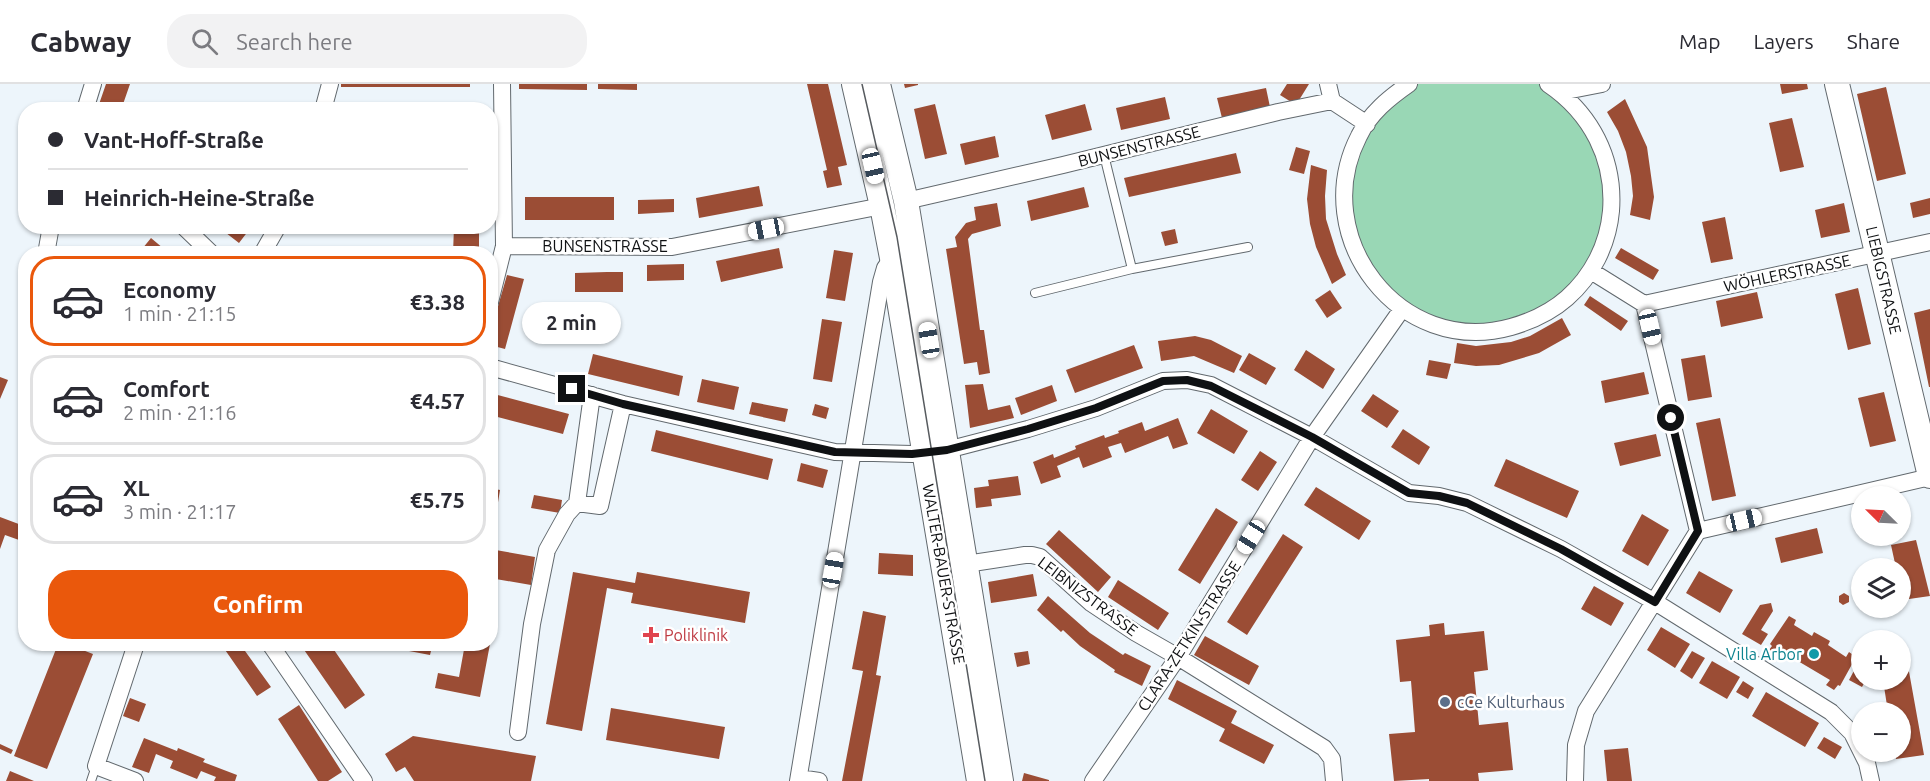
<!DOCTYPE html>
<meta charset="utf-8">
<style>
:root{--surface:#fff;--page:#f2f2f3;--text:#2b2b33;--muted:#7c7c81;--line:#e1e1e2;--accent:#ea580c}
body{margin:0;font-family:Ubuntu,sans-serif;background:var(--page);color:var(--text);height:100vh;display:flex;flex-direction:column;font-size:22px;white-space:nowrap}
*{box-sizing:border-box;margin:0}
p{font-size:20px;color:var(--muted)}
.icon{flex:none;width:33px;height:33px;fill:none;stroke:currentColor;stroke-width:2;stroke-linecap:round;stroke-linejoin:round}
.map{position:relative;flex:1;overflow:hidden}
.details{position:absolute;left:18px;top:162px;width:480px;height:405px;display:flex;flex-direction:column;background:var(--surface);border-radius:24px;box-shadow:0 2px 4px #0004}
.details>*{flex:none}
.hud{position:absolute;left:18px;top:18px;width:480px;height:132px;border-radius:24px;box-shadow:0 2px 4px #0004;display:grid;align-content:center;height:132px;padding:0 30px;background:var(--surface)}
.needle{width:39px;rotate:294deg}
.fabs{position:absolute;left:1851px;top:402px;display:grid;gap:12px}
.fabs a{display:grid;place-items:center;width:60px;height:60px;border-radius:50%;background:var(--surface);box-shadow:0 2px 4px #0004;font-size:30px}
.end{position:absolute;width:27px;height:27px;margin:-14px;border:8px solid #0f1113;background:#fff;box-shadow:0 0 0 3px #fff}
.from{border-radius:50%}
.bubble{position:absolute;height:42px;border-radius:21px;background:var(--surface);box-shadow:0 2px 4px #0004;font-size:20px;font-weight:600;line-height:42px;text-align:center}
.car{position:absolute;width:18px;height:36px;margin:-18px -9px;border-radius:8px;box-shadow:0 0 4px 2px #0007;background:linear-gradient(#fff 24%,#345 0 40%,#fff 0 76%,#345 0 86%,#fff 0)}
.hud b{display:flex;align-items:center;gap:21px;height:57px;font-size:22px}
.hud b+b{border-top:2px solid var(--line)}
.hud i{width:15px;height:15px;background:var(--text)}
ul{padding:10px 0 0;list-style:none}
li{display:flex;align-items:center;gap:18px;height:90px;margin:0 12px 9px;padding:0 18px;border:3px solid var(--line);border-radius:24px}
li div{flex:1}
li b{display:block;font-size:22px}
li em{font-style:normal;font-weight:600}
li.selected{border-color:var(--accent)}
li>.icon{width:54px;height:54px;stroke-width:1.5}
.button{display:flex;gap:12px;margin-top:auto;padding:12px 30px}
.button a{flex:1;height:69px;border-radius:24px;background:var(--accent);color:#fff;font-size:24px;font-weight:600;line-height:69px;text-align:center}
header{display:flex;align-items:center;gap:36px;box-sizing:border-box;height:84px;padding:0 30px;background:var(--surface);border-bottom:2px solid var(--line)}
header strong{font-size:28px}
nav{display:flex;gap:33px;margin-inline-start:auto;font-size:21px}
.search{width:420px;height:54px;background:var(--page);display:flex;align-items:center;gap:15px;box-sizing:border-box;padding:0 21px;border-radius:24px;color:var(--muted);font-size:22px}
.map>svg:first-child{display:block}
</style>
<header>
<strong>Cabway</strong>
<div class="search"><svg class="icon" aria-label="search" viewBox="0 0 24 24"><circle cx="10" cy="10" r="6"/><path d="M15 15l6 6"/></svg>Search here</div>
<nav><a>Map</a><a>Layers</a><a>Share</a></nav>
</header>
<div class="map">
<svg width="1930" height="697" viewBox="0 0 1930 697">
<rect width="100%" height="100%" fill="#edf5fb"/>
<!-- green -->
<path fill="#99d7b5" d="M1409,0h139l53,59 9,80 -33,66 -81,42 -90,-20 -57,-75 1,-78 9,-23z"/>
<!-- building -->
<path fill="#9b4d35" d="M106,0h24l-9,26h-24z
M341,0h129v3h-129z
M519,0h68v6l-68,-1z
M598,0h39v6l-39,-1z
M807,0h21l19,81 -9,2 4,18 -15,3 -4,-17 4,-1z
M904,0h14v1l-13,3z
M1287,0h22l-13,21 -16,-10z
M1780,0h27l1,5 -26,5z
M1886,3l20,87 -29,7 -20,-87z
M1266,4l4,19 -48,11 -5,-20z
M1165,13l5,22 -49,11 -5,-22z
M1625,15l22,48 7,50 -4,23 -20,-5 3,-19 -2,-20 -5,-24 -8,-21 -11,-19z
M935,20l12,50 -22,5 -11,-50z
M1085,20l7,26 -40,10 -7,-25z
M1792,34l12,49 -24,5 -11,-49z
M995,52l4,21 -34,8 -5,-21z
M1296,63l14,4 -6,23 -15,-4z
M1236,69l5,20 -112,24 -5,-19z
M1311,81l16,5 -2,26 1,23 11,35 9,21 -14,9 -16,-37 -6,-23 -3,-25z
M759,102l4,20 -64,12 -3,-20z
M1084,103l5,20 -58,14 -4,-20z
M525,113h89v23h-89z
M1930,114v16l-17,4 -3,-15z
M674,115v13l-36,2v-14z
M997,119l4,23 -29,8 -4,5 12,91h4l6,43 -11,2 -2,-13 -13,2 -18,-115 11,-2 -2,-10 11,-14 10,-3 -2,-13z
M1844,119l6,29 -29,6 -6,-28z
M1725,133l8,42 -22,4 -9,-41z
M67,142h19l-3,7z
M217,142h35l-13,17z
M454,142h25v28h-26z
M1175,145l3,14 -13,3 -4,-14z
M151,154l19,16h-32z
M779,164l4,20 -62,14 -5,-21z
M1621,164l38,22 -6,10 -38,-22z
M834,166l19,3 -8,48 -19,-3z
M684,180v16l-37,1v-16z
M607,188h16v20h-48v-19z
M507,191l17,4 -19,70 -15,-4v-11z
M1858,204l13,56 -23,6 -13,-56z
M1330,206l12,18 -15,10 -12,-18z
M1757,208l6,26 -42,9 -5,-26z
M1590,212l38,25 -7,10 -37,-26z
M1930,225v78h-1l-15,-74z
M1562,234l9,17 -32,18 -40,12 -23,1 -22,-3 3,-20 19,3 35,-4 19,-6z
M822,235l20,3 -10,60 -19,-3z
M1195,252l16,4 31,16 -8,17 -40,-17 -33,5 -3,-20z
M1134,261l9,23 -68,25 -9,-23z
M1306,266l29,19 -12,20 -29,-19z
M1249,269l27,15 -10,17 -27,-15z
M593,270l90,22 -4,20 -91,-22z
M1705,271l7,42 -24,4 -7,-42z
M1429,276l22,4 -4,15 -21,-4z
M1644,288l5,22 -44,9 -4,-22z
M0,293l8,3 -8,19z
M702,295l37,8 -5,23 -37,-8z
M983,300l5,26 22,-5 4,13 -44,10 -5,-43z
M1052,301l5,16 -36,14 -6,-17z
M1884,308l12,49 -26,6 -12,-49z
M490,309l79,21 -6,20 -73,-19z
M1373,310l26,17 -12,17 -26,-17z
M752,318l36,7 -3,13 -36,-8z
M815,320l14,4 -3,11 -14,-4z
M1211,325l37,22 -14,23 -37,-21z
M1178,334l10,26 -15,5 -5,-13 -43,17 -4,-10 -13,4 4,10 -29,11 -4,-11 -22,9 4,11 -20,7 -8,-22 20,-8 1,4 22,-9 -1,-3 29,-11 1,3 14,-5 -1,-2 24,-9 3,9z
M1720,334l16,78 -24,5 -16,-78z
M1403,345l27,18 -11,18 -28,-18z
M656,346l117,29 -5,21 -117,-29z
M1656,350l5,22 -41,10 -6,-23z
M1260,367l17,11 -19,29 -17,-11z
M1506,375l73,32 -12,27 -73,-32z
M801,379l27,7 -5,18 -26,-7z
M1018,392l3,19 -30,4 1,7 -16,2 -2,-20 15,-2 -1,-6z
M1316,403l55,34 -12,19 -55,-35z
M490,404l10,2 -8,49h-2z
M534,411l28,5 -2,13 -29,-5z
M1216,424l22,14 -38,62 -22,-14z
M1642,430l27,16 -21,36 -26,-15z
M0,433l24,9 -5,14 -14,-5 -5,14z
M1817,444l6,25 -42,10 -6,-25z
M1059,446l52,47 -13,15 -52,-48z
M1283,450l20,13 -56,88 -20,-13z
M1916,456l14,56 -28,4 -2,-32h-4l-5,-23z
M490,465l45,8 -4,28 -41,-7z
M879,469l34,2v21l-35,-2z
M1699,487l34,19 -13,23 -34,-20z
M573,488l62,11 2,-11 113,20 -5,31 -114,-20 2,-10 -26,-5 -25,143 -36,-7z
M1033,490l4,22 -46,7 -3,-21z
M1118,496l51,33 -11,17 -50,-33z
M1594,502l30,17 -13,23 -30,-17z
M1844,509l5,3v6l-6,3 -4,-3v-6z
M1048,512l42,37 33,22 2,-2 26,13 -9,20 -28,-14 1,-2 -35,-24 -17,-16 -2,2 -24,-22z
M1771,519l2,8 -12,19 7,4 -7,11 -19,-11 18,-29z
M863,527l23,5 -10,59 5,1 -19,105h-20l21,-110 -11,-2z
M490,528l6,1 -4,21h-2z
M1789,532l7,4 -2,5 18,11 2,-4 16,9 -2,4 18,12 3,-5 7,5 -16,29 -2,-1 -4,5 -8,-5 4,-5 -49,-29 -3,4 -9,-5 3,-4 -2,-2z
M1444,539l1,12 39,-4 4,39 -14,2 5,53 29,-3 5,48 -35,3 1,8h-50v-2l-35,2 -5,-47 26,-2 -4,-51 -11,1 -4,-42 34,-4 -1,-11z
M1661,543l29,17 -15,24 -28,-18z
M1205,552l54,30 -10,19 -55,-30z
M58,560h9l26,10 -46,115 -33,-13z
M221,560h19l31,43 -14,9z
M300,560h30l35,51 -20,14z
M410,560h27l-1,4 -4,-1 -2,8 -21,-4z
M465,560h25l-10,53 -45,-9 3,-15 21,4z
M1028,567l2,13 -13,3 -3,-14z
M1692,567l13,7 -13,21 -12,-8z
M1712,577l28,16 -13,22 -28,-16z
M1908,582l16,89 -28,4 -1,-7h5v-40h-12l-5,-32h17v-13z
M1856,583l6,2v11h4l-4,7 -13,-7z
M1177,596l60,31 -6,12 43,22 -10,19 -45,-23 6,-12 -57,-30z
M1743,597l11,7 -6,11 -12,-7z
M1766,608l53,31 -14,24 -53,-31z
M130,614l16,6 -7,18 -16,-6z
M299,621l43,67 -14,9h-10l-40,-62z
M611,624l114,19 -6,32 -113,-19z
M413,652l123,20 -5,25h-117l-9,-14 -9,5 -11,-18z
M1824,653l18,10 -7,12 -18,-11z
M144,654l33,13 1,-3 27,11 -2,3 34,13 -2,6h-21l2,-4 -15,-6 -4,8 -27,-11 3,-7 -17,-7 -7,19 -17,-6z
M0,660l13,6 -2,4 -11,-5z
M1628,664l4,33h-25l-3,-31z
M10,687l24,10h-28z
M1024,689l25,7v1h-27z"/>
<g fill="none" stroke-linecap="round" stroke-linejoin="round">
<!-- lane casing -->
<g stroke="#62696e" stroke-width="10">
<path id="lane" d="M1132,185l116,-22
M1035,209l97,-24 -28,-114
M91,697l5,-15"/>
</g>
<!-- street casing -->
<g stroke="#62696e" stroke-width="18">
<path id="street" d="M1328,0l4,17
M1409,0c-20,14 -39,29 -50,52 -52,101 41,222 152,191 21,-6 39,-14 56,-29 25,-22 41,-53 44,-87 4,-52 -20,-98 -63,-127
M1561,8l41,-8
M85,26l8,-26
M323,26l7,-26
M906,117l157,-36 215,-53 54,-11 35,23
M183,142l29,28
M504,162l168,1 210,-41
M46,170l5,-28
M262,170l16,-28
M490,218l14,-56 -2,-162
M1644,220l286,-62
M490,283l133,37 212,48 77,2 35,-4 81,-21 68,-21 67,-27 24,-1 24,5 101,52 97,56 30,3 28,7 94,46 94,53 176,110 21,21 15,30 4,18
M577,419l15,-108
M1698,447l232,-54
M966,480l59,-9h7l8,2 51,46 45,30 42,24 146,91 8,11 2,22
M270,560l94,137
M518,648l14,-108 15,-74 20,-36 10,-11 23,3 23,-102
M799,694l20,3
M135,697l-39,-15 40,-122
M798,697l83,-499 4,-14 7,-10
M1093,697l85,-124 134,-220 90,-128
M1575,697l1,-36 10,-34 112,-180 -54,-227 -53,-33"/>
</g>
<!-- secondary casing -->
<g stroke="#62696e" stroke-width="26">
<path id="secondary" d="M854,0l28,122 10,52 87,523
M878,0l28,117 95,580
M1837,0l93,392"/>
</g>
<!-- lane -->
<use href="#lane" stroke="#fff" stroke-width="8"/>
<!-- street -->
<use href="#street" stroke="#fff" stroke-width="16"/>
<!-- secondary -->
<use href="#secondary" stroke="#fff" stroke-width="24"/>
<!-- tram -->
<path stroke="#575b5f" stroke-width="1.5" d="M862,0l35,153 88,544"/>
</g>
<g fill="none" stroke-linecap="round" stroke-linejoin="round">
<!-- route -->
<path stroke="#0f1113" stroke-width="8" d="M572,305l51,15 212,48 77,2 35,-4 81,-21 68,-21 67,-27 24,-1 24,6 101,51 97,56 30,3 28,7 94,46 94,53 43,-71 -27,-113"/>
</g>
<!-- markers -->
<path fill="#e0444e" stroke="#fff" stroke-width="2" d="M648 542h6v6h6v6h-6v6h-6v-6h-6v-6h6z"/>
<circle fill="#0f9aa8" stroke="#fff" stroke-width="2" cx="1814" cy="570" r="6"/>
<circle fill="#5c6f8a" stroke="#fff" stroke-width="2" cx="1445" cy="618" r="6"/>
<g text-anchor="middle" stroke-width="5" stroke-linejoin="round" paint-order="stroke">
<!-- street labels -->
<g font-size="16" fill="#0f1113" stroke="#fff">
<text transform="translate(1139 62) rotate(-14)" y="6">BUNSENSTRASSE</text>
<text x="605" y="168">BUNSENSTRASSE</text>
<text transform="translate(1787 189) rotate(-12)" y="6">WÖHLERSTRASSE</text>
<text transform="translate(1884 196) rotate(77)" y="6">LIEBIGSTRASSE</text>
<text transform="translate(944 490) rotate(80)" y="6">WALTER-BAUER-STRASSE</text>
<text transform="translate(1088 512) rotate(37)" y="6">LEIBNIZSTRASSE</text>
<text transform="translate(1189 552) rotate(-57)" y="6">CLARA-ZETKIN-STRASSE</text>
</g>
<!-- health labels -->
<g font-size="16" fill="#be3a42" stroke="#fff" text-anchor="start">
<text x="664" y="557">Poliklinik</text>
</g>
<!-- culture labels -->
<g font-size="16" fill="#0d838f" stroke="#fff" text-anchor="end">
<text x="1802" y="576">Villa Arbor</text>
</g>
<!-- service labels -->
<g font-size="16" fill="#4e5e75" stroke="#fff" text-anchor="start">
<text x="1457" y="624">cCe Kulturhaus</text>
</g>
</g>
</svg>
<div class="fabs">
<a><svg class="needle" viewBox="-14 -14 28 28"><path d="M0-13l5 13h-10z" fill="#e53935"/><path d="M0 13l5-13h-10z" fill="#7c7c81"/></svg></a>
<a><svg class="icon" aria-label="layers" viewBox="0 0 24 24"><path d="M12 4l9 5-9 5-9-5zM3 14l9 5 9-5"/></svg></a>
<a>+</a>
<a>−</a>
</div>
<i class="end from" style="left:1671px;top:334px"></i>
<i class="end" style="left:572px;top:305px"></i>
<div class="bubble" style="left:522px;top:218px;width:99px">2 min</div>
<i class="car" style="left:873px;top:82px;rotate:167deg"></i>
<i class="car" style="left:766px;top:145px;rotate:259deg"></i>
<i class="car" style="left:1650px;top:243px;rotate:167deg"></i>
<i class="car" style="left:929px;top:256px;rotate:351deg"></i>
<i class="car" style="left:1744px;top:436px;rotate:77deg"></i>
<i class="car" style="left:1251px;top:453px;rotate:212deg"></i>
<i class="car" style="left:833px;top:486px;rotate:10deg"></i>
<div class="hud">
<b><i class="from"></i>Vant-Hoff-Straße</b>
<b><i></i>Heinrich-Heine-Straße</b>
</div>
<section class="details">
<ul>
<li class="selected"><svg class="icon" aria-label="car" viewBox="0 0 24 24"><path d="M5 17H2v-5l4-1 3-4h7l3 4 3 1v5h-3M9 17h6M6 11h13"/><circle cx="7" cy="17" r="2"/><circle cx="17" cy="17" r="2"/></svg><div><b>Economy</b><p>1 min · 21:15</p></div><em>€3.38</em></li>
<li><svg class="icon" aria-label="car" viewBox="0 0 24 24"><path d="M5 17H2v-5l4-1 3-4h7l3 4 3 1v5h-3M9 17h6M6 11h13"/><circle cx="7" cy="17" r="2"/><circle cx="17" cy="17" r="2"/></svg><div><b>Comfort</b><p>2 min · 21:16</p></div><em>€4.57</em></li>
<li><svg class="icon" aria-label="car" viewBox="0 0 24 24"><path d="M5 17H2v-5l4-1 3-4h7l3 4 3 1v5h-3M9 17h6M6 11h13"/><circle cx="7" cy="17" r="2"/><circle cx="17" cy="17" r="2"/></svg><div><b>XL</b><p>3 min · 21:17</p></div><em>€5.75</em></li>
</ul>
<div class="button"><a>Confirm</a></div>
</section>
</div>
